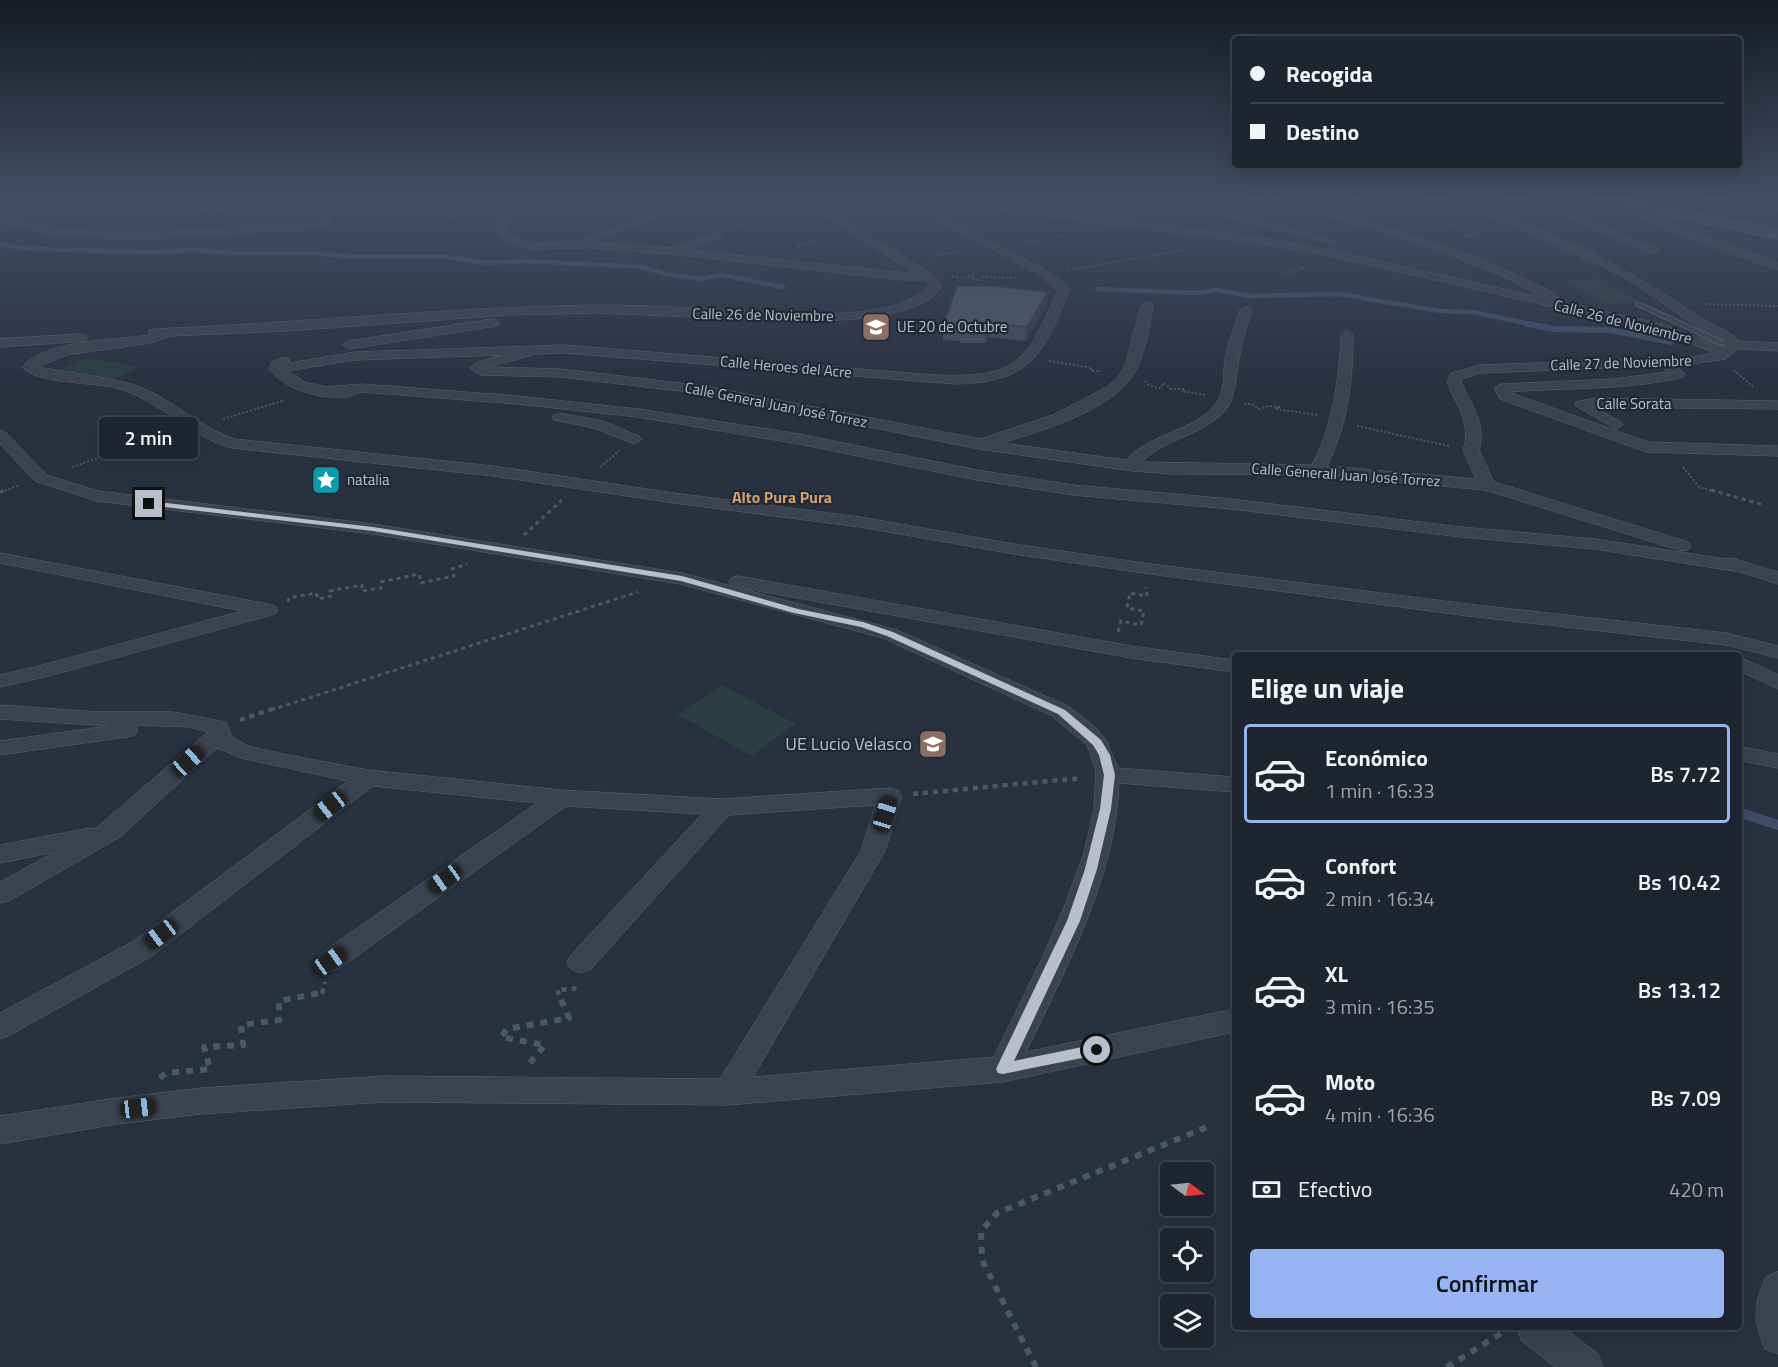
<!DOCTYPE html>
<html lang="es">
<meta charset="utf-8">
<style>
:root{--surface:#1e2530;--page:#2b313c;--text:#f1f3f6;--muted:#a1a5ab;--line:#3c424c;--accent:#97b3f1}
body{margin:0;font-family:"Titillium Web",sans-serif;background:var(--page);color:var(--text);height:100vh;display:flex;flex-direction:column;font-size:22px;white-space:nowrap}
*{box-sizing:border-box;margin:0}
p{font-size:20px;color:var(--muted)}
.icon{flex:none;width:33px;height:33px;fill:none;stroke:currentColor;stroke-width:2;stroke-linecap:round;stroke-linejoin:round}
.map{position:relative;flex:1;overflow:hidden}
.side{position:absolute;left:1232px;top:652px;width:510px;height:678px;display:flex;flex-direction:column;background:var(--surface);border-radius:6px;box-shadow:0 6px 24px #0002,0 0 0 2px var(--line)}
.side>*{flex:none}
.banner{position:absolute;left:1232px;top:36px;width:510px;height:132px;border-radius:6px;box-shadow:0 6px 24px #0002,0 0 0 2px var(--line);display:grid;align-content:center;height:132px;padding:0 18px;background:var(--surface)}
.needle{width:39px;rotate:105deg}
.buttons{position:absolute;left:1160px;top:1162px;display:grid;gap:12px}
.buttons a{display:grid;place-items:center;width:54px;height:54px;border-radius:6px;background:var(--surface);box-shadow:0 6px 24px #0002,0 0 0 2px var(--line);font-size:30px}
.end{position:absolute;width:27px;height:27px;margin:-14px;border:8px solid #b9beca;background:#111;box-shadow:0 0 0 3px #111}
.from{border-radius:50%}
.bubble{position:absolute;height:42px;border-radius:6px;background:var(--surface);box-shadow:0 6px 24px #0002,0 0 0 2px var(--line);font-size:20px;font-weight:600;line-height:42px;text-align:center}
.car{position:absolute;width:18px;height:36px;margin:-18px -9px;border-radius:8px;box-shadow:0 0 4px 2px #0007;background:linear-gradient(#222 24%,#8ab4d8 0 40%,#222 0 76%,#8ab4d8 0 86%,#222 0)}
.banner b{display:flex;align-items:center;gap:21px;height:57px;font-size:22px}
.banner b+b{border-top:2px solid var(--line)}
.banner i{width:15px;height:15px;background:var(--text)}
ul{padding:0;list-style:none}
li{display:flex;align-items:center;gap:18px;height:99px;margin:0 12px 9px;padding:0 6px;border:3px solid transparent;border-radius:6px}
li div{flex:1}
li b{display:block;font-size:22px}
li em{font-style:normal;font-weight:600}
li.active{border-color:var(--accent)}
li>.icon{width:54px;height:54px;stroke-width:1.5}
h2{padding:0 18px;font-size:27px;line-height:72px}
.pay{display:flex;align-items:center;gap:15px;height:66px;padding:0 18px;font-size:22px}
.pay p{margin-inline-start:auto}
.cta{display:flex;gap:12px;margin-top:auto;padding:12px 18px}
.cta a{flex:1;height:69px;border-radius:6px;background:var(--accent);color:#111;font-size:24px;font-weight:600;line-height:69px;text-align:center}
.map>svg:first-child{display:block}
</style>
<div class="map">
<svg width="1778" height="1367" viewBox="0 0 1778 1367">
<rect width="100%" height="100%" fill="#283140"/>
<!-- green -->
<path fill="#2b3e42" d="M0,197h333l-202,12 -20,15 -111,-18z
M1599,279l43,23 -37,2 -41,-23z
M88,358l53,9 -33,15 -55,-10z
M722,685l74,39 -45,32 -74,-42z"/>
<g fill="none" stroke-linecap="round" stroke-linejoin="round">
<!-- stream-far2 -->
<path stroke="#404d67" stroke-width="4.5" d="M0,245l36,4 114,3 45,-2 39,3h80l41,4h93l39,6 40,-2 116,6 22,7 36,5 21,-4 61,12
M1097,289l99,4 21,-3 32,6 90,-2 102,17 32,1 62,13"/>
<!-- stream-far1 -->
<path stroke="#404d67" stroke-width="6" d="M1528,324l26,5 56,1 62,12"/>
<!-- stream -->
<path stroke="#404d67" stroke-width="10" d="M1738,812l40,13"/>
<!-- lane casing -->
<g stroke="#5a616d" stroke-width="2">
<path id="lane" d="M1636,303h4l83,38 15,4 -3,2 -16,-3 -83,-39z"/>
</g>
<!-- street casing -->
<g stroke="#5a616d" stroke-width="1">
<path id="street" d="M365,197h58l-5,3 -82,4 -7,21 -5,3 -197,12 -81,-7 -46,-10v-6l46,10 81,7 193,-12 6,-17 -195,10 -5,-3 5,-3z
M497,197h10l2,38 21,8 47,-1 118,-44 5,3 -2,2 -106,39 80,6 46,-16 5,3 -1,2 -35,13 229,24 -121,-77h12l127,78 8,12 -12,12 -14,7 -22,7 -39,6 -51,3 -206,-9 -90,2 -221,16 -117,5 -19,7 -85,12 -28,12 67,11 31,7 23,11 54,34 21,9 259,27 181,27 186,24 154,27 129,19 325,41 258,29 52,13v12l-52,-13 -258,-29 -325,-43 -129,-19 -154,-27 -186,-24 -181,-27 -261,-28c-43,-11 -73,-49 -116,-60 -23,-6 -79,-4 -94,-21 23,-27 93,-27 127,-32v-5l5,-1c147,-6 294,-22 441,-24 69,0 140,6 209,9 40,-1 94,1 126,-28l-4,-6h-24l-230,-26 -82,-6 -61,1 -30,-12z
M897,197h12l140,75 19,14 2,3c-27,65 -37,93 -114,95l-392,-31 -28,1 -47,13 72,2 144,17 275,53 73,-24 54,-28 11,-10 8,-14 15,-58 6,-4 6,4c-4,22 -7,47 -18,67 -22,39 -93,58 -133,71l124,17c25,-28 73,-29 92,-60 7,-12 5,-28 7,-41 3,-17 10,-33 15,-49l6,-4 6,4c-4,15 -10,30 -12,45 -8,36 0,53 -38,73 -20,12 -44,16 -60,34l170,3c21,-41 27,-85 29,-131l6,-4 6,4c0,46 -5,90 -26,132l149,13 -13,-29c9,-26 -7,-45 -16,-68l4,-9 29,-8 213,-8 22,-4 -61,-23 -337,-77 -76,-12 -324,-41 -5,-3h27l302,38 76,12 227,51 -31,-17 -72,-30 -75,-24 -116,-30h17c101,23 197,50 289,97l2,3 -4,3 108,24 62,23 3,-3 -4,-4 -23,-11 -63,-44 -35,-19 -103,-46 -77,-23c19,-1 36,5 54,10 82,23 158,66 228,113 12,8 25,10 35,21l39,2v8l-40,-2 -12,10 -49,7 8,8 -2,3c-57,14 -115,10 -173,15l1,1 137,49 130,4v10l-132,-4 -146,-53 -6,-11 7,-4 112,-5 55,-7 -7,-6 -180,7 -19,6 -1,3c10,23 26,42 18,68l15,32 194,60 3,4 -3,4 -6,1 -197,-61 -168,-15 -144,-1 -40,-3 -154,-22 -274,-55 -144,-17 -81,-2 -11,-7 8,-6 26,-7 -148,5 -68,11 18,11 22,5 35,-3 155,12 121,13 161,25 178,36 96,15 158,14 230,28 134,12 131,20 5,-1 47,14v12l-38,-12 -145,-23 -134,-12 -230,-28 -158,-14 -96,-15 -178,-36 -161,-27 -121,-13 -155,-12c-8,1 -10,5 -17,5 -26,2 -59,-7 -76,-28l3,-7 12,-5 5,1 1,5 65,-11 209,-7 371,30c83,3 91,-12 123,-85l-17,-14z
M1132,197h20l68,12 118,32 -5,3 -113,-29 -83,-15z
M1507,197h15l38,11 99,42 -5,3 -4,-1 -98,-40z
M1590,197h13l175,66v7l-77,-27z
M1701,197h23l54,8v6l-72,-11z
M493,319l4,1 2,3 -2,3 -148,23 -7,-4 7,-4z
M81,334l5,1 1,3 -1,3 -86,6v-8z
M1596,398l182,3v8l-184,-2 27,15 2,3 -7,4 -42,-24 2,-3z
M559,413l44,8 36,15 3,3 -8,5 -40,-16 -40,-8 -2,-3z
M0,430l5,2 42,43 51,16 275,33 309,49 215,57 171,76 26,20 11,12 13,30 116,9v15l-115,-9c-3,94 -53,185 -93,269l208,-43v23l-231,50 -275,23 -344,-3 -183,12 -84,10 -117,20v-28l117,-18 84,-10 183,-12 336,3 141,-228 14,-46 -146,10 -138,154 -10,4 -10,-4 -4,-7 4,-7 131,-141 -136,-8 -226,162 -10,4 -10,-4 -4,-7 4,-7 217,-151 -164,-17 -221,170 -142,79 -10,4v-26l132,-71 216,-161 -107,-23 -24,-10 -97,89 -111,64 -9,2v-21l55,-30 -55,11v-18l90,-17 5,1 113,-97 -20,-5 -53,-2 3,5 -3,5 -8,2 -127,18v-14l109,-15 -109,-7v-14l98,7h75l53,10 6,15 16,9 35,8 85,16 193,20 161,9 168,-11 8,2 4,6 -17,55 -132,226 241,-20 50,-103 21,-49 18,-49 11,-46 2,-39 -9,-26 -35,-29 -169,-78 -203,-54 -307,-50 -277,-33 -61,-20 -35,-37z
M0,553l268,51 7,2 3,4 -3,4 -226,62 -49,11v-12l39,-9 203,-55 -242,-48z
M738,576l393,70 103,14v12l-103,-14 -400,-72 -2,-4 2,-4z
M1738,656l40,19v14l-40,-19z
M1738,746l40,8v14l-40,-8z
M1778,1272v82l-13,-5c-12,-30 -12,-43 1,-72z
M1517,1328h47l34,26 5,13h-48l-33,-26z"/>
</g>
<!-- secondary casing -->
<g stroke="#5a616d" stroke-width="2">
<path id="secondary" d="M1588,197h27l163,32v10l-183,-38z"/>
</g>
<!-- path-far3 -->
<path stroke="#4a5b60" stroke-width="2" stroke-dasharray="2 2" stroke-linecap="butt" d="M1349,197l50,12 76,23
M847,206l37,-6
M519,212l113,-7
M343,224l142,-9
M732,229l55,-21
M890,231l31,-5
M1461,236h9l-6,-2h2l16,1 -7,-3 7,-1
M1023,242l46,-7
M798,247l31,-13
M931,256l34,-5
M1068,270l117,-20
M1287,273l20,-6
M952,276l11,2 11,-2 -1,3 8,1 2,-3 33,1
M1705,304l73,2
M1049,361l43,7 -1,3h10
M1734,370l19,17
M1145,381l5,5 10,2 4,-5 7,6h14l-3,2 23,4
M1244,404h8l7,5 11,-3 10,1 -5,2 43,6
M223,419l62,-19
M1357,426l92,20
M72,467l101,-34
M600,467l19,-16
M1683,467l16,20 17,5
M1,492l19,-7"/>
<!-- path-far2 -->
<path stroke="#4a5b60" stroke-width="3" stroke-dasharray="4 4" stroke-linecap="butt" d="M1711,490l53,15
M0,492l5,-2
M524,535l38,-35
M288,602l1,-4 27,-5 2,6 13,-3 -1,-5 32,-6v6l19,-3v-6l38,-8 2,9 33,-7 -2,-7 15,-5
M1118,632l3,-11 20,4 3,-14 -17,-3 3,-15 17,3 -1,-9
M271,710l367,-118"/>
<!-- path-far1 -->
<path stroke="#4a5b60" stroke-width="4.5" stroke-dasharray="5 5" stroke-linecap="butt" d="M240,720l35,-12
M913,794l169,-16
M312,995l10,-2 3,-11
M559,995l-2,-5 23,-2"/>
<!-- path -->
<path stroke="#4a5b60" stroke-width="6" stroke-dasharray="7 7" stroke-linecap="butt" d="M530,1063l15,-18 -44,-8 6,-8 62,-11 -11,-25
M160,1078l6,-5 44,-4 -6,-22 39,-2 -2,-20 38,-5v-19l41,-8
M1036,1367l-54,-107 -1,-29 16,-18 215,-88
M1447,1367l58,-36"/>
<!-- lane -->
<use href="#lane" fill="#3c4350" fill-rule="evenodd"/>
<!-- street -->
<use href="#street" fill="#3c4350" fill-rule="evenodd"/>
<!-- secondary -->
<use href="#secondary" fill="#4b5262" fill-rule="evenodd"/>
</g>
<!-- wall -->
<path fill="#444b59" d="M1047,305l-21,36 -37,-4 -4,6h-25v-2l-17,-1v-14z"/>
<!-- shaded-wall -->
<path fill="#373d49" d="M1048,292l-1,13 -21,36 1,-14z
M990,323l-1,14 -4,6 1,-14z"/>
<!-- building -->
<path fill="#4f5768" stroke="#373d49" stroke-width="1.5" d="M957,286h34l57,6 -21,35 -37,-4 -4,6 -26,1 2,-2 -19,-2z"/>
<!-- sky -->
<linearGradient id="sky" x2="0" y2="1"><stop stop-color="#161b23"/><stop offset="0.51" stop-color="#424e64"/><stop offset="1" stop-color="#424e64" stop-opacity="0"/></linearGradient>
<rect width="1778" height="388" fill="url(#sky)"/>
<!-- route -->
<path fill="#b9beca" d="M149,501l224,26 309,49 116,33 65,13 30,10 172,78 36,30 9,15 5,20 -4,34 -14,60 -17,52 -66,140 83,-17 5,2 2,4 -2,4 -99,20 -5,-1 -2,-4 71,-148 18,-52 15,-60 4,-34 -5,-20 -6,-10 -35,-31 -171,-78 -26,-9 -67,-14 -113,-32 -308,-50 -226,-26 -2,-1z"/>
<!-- icons -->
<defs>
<g id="school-square" transform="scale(1.5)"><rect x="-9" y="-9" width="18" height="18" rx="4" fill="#8d6e63" stroke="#212835"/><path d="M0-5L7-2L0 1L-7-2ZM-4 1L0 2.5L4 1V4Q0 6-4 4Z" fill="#fff"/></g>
<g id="sight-square" transform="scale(1.5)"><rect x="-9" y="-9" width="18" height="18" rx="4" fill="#0f9aa8" stroke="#212835"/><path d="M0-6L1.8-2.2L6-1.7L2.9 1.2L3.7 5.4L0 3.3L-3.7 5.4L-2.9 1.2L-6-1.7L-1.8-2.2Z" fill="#fff"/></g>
</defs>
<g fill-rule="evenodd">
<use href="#school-square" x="876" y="327"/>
<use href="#sight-square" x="326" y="480"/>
<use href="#school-square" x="933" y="744"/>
</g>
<g text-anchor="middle" stroke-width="4.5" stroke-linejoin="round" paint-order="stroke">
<!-- far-street labels -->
<g font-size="15" fill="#b9beca" stroke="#212835">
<text transform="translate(763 315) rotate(1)" y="5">Calle 26 de Noviembre</text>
<text transform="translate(1623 322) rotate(14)" y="5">Calle 26 de Noviembre</text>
<text transform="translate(1621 363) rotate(-2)" y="5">Calle 27 de Noviembre</text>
<text transform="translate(786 367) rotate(5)" y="5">Calle Heroes del Acre</text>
<text x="1634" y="409">Calle Sorata</text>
<text transform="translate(776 405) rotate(11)" y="5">Calle General Juan José Torrez</text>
<text transform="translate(1346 475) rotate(4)" y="5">Calle Generall Juan José Torrez</text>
</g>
<!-- far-poi labels -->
<g font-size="15" fill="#b9beca" stroke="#212835" text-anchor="start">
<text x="897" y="332">UE 20 de Octubre</text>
<text x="347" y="485">natalia</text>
</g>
<!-- far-neighbourhood labels -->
<g font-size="16" font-weight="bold" fill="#cea070" stroke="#212835">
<text x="782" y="503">Alto Pura Pura</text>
</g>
<!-- poi labels -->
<g font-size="18" fill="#b9beca" stroke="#212835" text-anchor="end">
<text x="912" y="750">UE Lucio Velasco</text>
</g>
</g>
</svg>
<div class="buttons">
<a><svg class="needle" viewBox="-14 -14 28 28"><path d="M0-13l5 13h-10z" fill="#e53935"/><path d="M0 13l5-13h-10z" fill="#a1a5ab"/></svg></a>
<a><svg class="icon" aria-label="locate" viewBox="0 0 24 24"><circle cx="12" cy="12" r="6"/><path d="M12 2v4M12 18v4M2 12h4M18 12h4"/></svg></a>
<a><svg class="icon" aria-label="layers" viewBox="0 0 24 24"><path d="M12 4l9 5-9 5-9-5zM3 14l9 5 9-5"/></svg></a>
</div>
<i class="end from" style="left:1097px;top:1050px"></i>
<i class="end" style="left:149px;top:504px"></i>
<div class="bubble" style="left:99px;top:417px;width:99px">2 min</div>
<i class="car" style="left:188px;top:761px;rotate:48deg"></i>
<i class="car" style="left:330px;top:806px;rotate:232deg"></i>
<i class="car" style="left:885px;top:814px;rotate:17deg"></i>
<i class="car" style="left:445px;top:879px;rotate:235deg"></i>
<i class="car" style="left:161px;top:934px;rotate:233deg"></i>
<i class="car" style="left:330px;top:961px;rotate:55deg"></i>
<i class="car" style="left:138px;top:1108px;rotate:83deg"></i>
<div class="banner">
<b><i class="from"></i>Recogida</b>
<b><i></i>Destino</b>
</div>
<section class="side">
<h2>Elige un viaje</h2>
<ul>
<li class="active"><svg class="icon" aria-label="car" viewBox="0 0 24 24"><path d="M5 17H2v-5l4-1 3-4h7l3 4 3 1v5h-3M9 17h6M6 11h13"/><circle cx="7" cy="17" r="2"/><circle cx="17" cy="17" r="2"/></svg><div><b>Económico</b><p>1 min · 16:33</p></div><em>Bs 7.72</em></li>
<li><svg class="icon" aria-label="car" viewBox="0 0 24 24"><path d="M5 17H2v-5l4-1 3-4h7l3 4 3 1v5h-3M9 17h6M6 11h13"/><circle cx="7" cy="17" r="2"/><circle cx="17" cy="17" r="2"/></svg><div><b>Confort</b><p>2 min · 16:34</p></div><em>Bs 10.42</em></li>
<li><svg class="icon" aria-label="car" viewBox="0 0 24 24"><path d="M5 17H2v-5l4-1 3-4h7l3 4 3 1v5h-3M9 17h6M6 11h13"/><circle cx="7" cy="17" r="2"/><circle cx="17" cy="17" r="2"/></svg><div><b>XL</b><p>3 min · 16:35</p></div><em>Bs 13.12</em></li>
<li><svg class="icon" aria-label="car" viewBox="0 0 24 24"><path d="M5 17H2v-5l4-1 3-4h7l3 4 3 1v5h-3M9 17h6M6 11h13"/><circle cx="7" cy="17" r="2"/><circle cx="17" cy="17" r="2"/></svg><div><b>Moto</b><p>4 min · 16:36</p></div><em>Bs 7.09</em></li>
</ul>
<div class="pay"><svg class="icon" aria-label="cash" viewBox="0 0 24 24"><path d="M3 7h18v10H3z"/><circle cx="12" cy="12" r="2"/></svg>Efectivo<p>420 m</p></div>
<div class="cta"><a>Confirmar</a></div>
</section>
</div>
